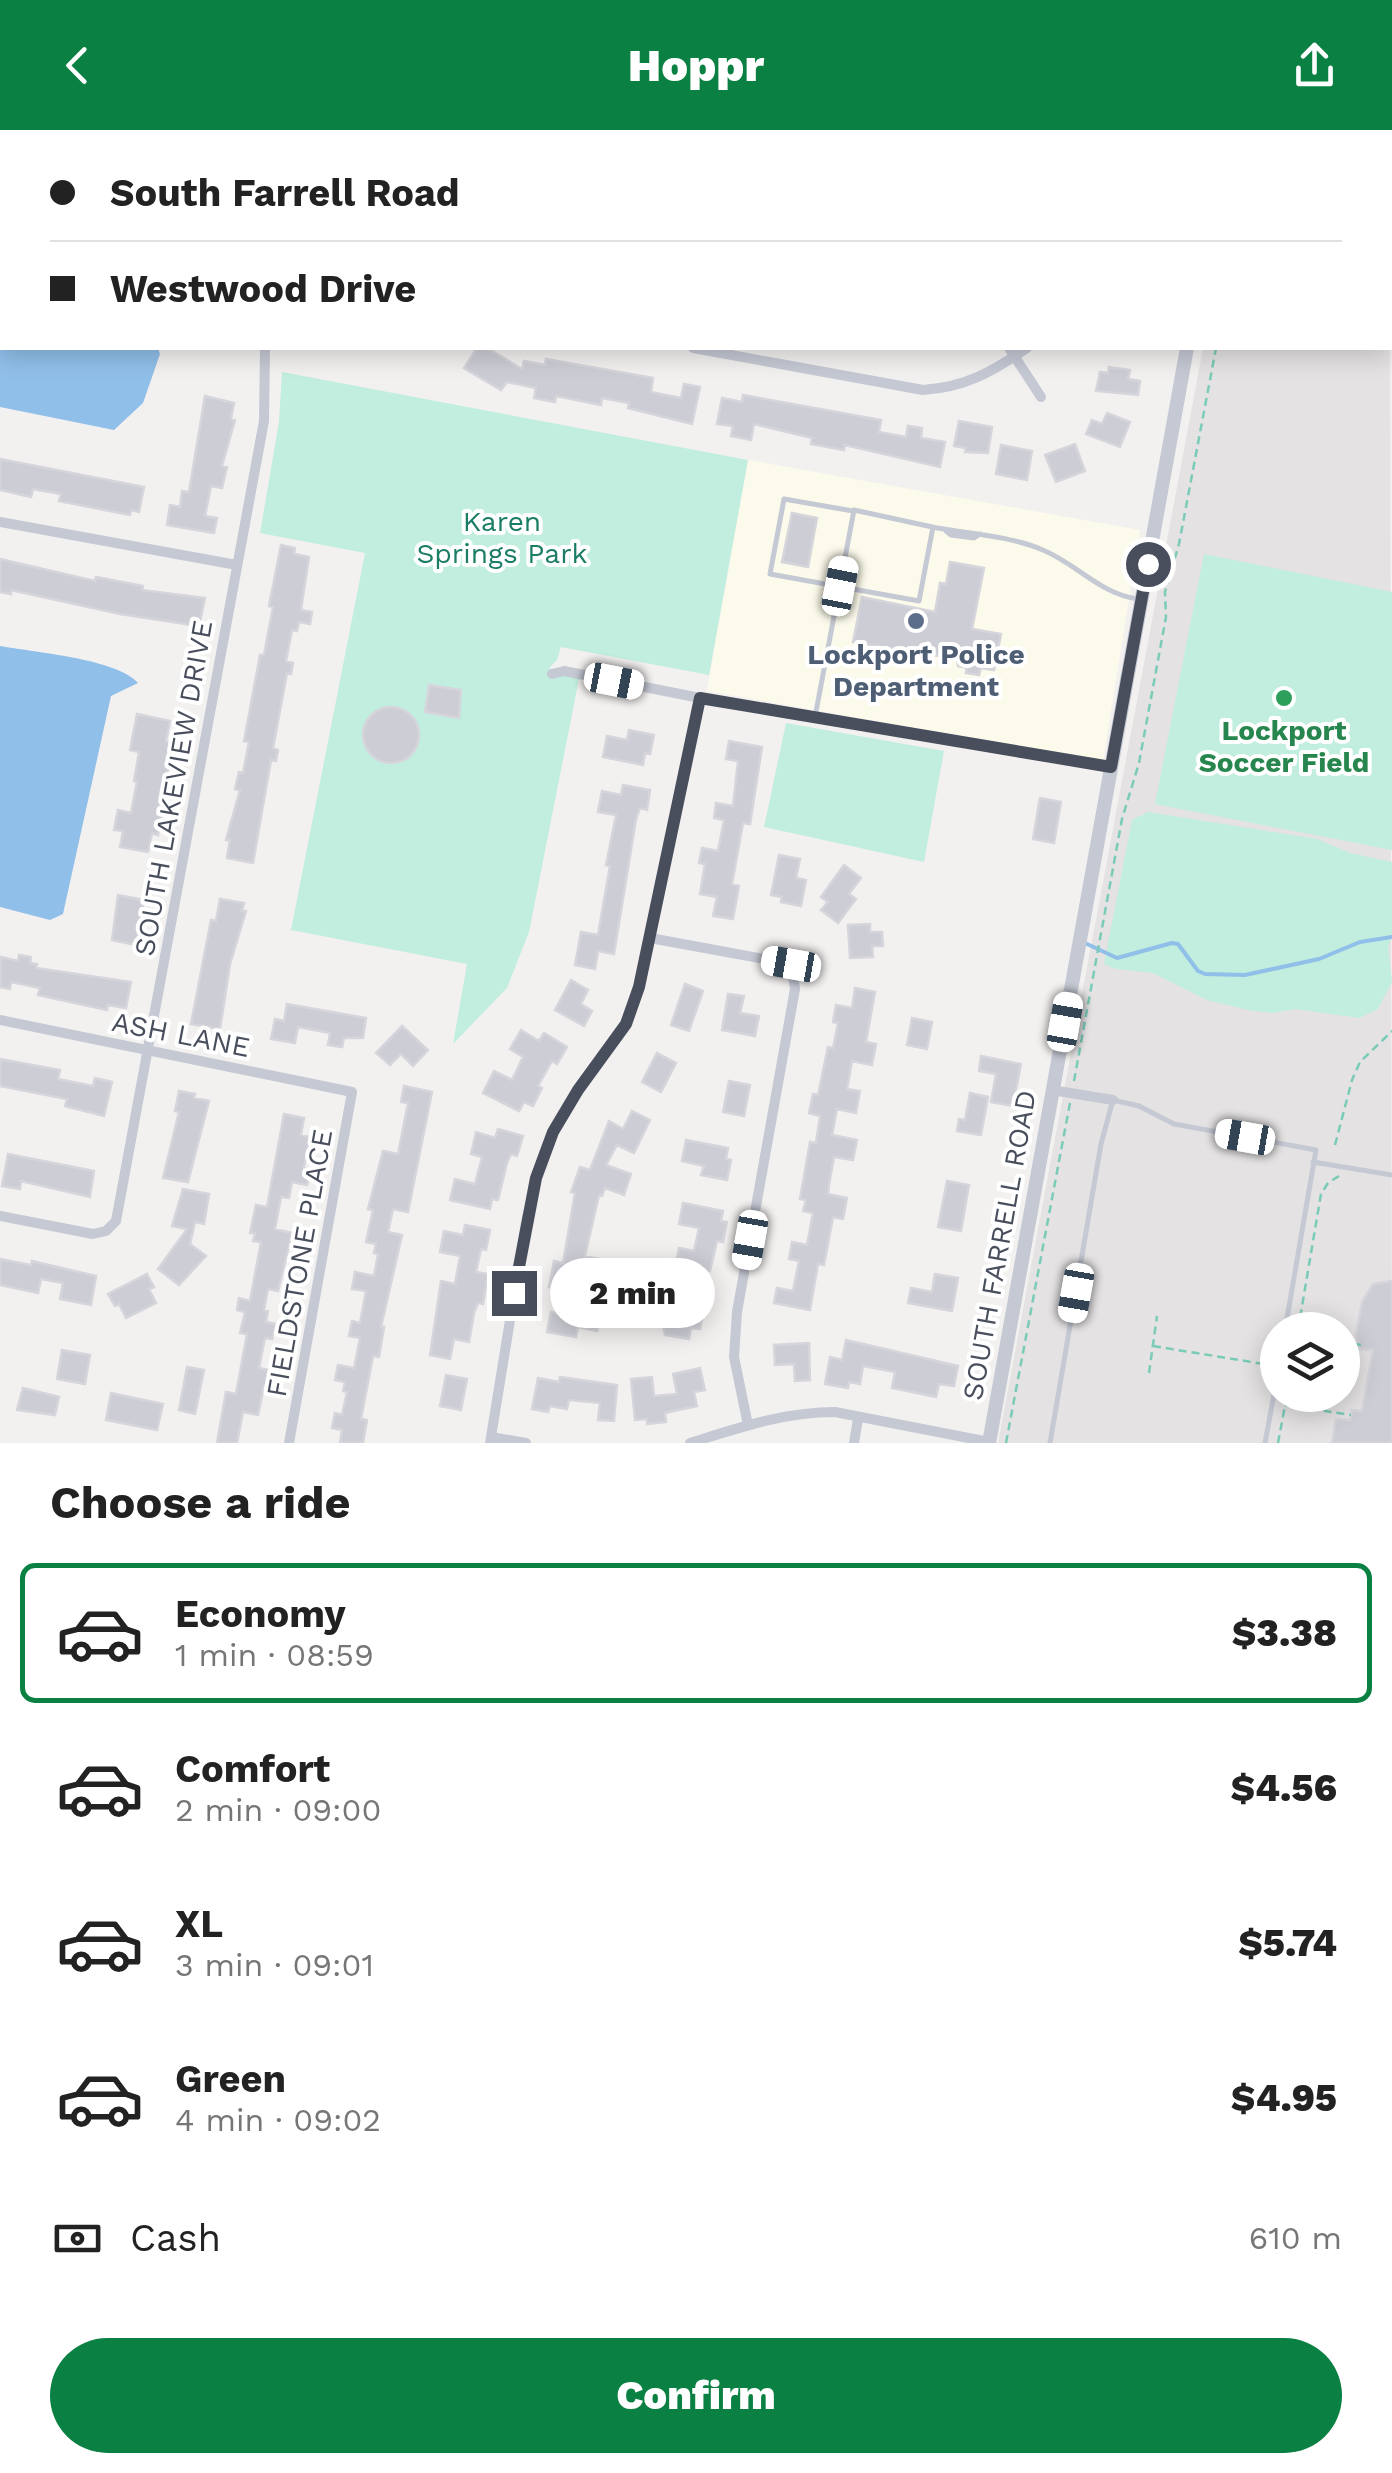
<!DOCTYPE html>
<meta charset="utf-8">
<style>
:root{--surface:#fff;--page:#f6f6f6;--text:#222;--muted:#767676;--line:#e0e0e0;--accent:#0b8043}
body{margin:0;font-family:"Work Sans",sans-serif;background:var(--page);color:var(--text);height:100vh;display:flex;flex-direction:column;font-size:38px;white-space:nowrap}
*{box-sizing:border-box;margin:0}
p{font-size:32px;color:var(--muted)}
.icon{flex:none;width:55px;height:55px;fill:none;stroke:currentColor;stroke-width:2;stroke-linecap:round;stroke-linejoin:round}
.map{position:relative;height:1313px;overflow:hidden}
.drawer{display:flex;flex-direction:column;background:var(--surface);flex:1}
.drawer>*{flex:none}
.top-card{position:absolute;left:0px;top:0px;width:1392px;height:220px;box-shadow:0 5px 25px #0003;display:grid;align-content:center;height:220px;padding:0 50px;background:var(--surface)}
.controls{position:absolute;left:1260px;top:1182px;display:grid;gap:20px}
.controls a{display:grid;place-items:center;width:100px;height:100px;border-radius:50%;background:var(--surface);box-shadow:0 5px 25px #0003;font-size:50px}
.end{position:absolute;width:45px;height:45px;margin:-22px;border:12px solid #494e5d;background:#fff;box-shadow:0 0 0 5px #fff}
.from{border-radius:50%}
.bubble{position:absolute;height:70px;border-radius:35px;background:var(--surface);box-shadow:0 5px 25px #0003;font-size:32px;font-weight:800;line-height:70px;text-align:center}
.car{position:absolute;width:30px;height:60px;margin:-30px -15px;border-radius:12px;box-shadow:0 0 8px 2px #0007;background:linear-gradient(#fff 24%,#345 0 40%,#fff 0 76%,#345 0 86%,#fff 0)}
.top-card b{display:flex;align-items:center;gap:35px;height:95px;font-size:38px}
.top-card b+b{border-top:2px solid var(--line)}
.top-card i{width:25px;height:25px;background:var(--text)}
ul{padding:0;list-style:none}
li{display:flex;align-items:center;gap:30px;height:140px;margin:0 20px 15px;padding:0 30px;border:5px solid transparent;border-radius:15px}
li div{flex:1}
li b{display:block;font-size:38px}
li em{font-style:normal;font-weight:800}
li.active{border-color:var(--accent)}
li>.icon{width:90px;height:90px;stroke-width:1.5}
h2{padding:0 50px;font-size:45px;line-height:120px}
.pay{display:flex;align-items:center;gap:25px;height:110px;padding:0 50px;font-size:38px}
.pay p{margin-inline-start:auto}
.primary-button{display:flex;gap:20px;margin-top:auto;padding:20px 50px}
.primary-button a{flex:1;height:115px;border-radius:60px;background:var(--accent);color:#fff;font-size:40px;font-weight:800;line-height:115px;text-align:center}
header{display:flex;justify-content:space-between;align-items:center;height:130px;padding:0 50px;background:var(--accent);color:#fff;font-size:45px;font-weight:800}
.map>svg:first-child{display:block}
</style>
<header><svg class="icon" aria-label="back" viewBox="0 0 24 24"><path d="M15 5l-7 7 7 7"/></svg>Hoppr<svg class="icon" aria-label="share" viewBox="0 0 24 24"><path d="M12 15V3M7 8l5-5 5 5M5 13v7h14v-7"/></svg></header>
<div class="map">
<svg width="1392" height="1313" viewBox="0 0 1392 1313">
<rect width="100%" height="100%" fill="#f3f1f0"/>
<!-- commercial -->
<path fill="#fcfbeb" d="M748,330l392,70 -37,231 -396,-70z"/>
<!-- education -->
<path fill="#e4e2e2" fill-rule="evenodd" d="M1390,180l2,1133h-394l205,-1095h187zM1278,1200h64v65h-64z"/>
<!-- green -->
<path fill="#c1eede" d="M282,242l466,88 -39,215 -148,-28 -4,13 -8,8 31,6 -51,258 -22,56 -54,56 14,-80 -176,-34 74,-377 -105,-20 19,-111z
M1204,424l188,38v258l-237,-46z
M786,593l158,28 -20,111 -160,-35z
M1148,682l169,27 33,14 42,9v73l-4,13 4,34 -14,27 -19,9 -64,-9 -22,4 -25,-3 -41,-10 -54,-27 -37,-4 -12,-5 28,-144z"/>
<!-- water -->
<path fill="#90bfe9" d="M0,157l2,61h156l2,6 -17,49 -29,27 -114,-23z
M0,516c33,6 118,13 138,37l-27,13 -48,218 -13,6 -50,-13z"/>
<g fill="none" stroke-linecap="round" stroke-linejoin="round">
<!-- stream -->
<path stroke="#90bfe9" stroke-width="4" d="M1085,813l32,15 55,-15 6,1 20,27 7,3 40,1 74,-16 41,-17 32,-5"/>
</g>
<!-- building -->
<path fill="#cdced5" stroke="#d5d5db" stroke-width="2.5" d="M477,218h10l35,21 2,-8 21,4 1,-6 107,19 -2,14 30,6 3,-14 16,3 -8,37 -64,-16 1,-5 -27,-5 -1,7 -45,-9 -1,6 -21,-4 2,-10 -29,-6 -6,8 -37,-22z
M1109,237l21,3 -2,9 12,2 -2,14 -42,-4 4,-19 8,1z
M743,265l138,25 -2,12 27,5 2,-11 14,2 -1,10 24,4 -5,25 -95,-22 -1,5 -33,-6 1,-6 -58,-14 -3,16 -20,-4 2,-10 -16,-2 5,-26 20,4z
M205,266l29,7 -3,16 4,1 -13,46 5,1 -5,21 -11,-2 -6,30 12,2 -3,15 -47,-8 3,-20 10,2 2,-16 7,1z
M1107,283l23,9 -10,25 -34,-13 6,-14 10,4z
M959,291l33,6 -4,26 -23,-1 1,-4 -12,-2z
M1075,314l10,27 -29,11 -11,-27z
M1001,315l31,6 -5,29 -31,-6z
M0,329l144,28 -5,25 -8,-2 -1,5 -71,-14 2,-7 -28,-5 -2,8 -31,-7z
M792,383l25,5 -9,49 -26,-5z
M281,415l14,3 -1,6 15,3 -8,53 11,2 -2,12 -11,-2 -2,9 -5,-1 -6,31 7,2 -2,11 -4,-1 -14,75 5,2 -2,11 -5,-1 -18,103 -26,-5 3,-18h-4l14,-50 -5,-1 4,-17 4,1 6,-31 -5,-1 16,-86h4l9,-48 -4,-1z
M0,429l95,22 1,-4 47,9 -1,4 63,8 -6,28 -79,-12 -109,-24v4l-11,-2z
M950,432l34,6 -12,61 29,5 -7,36 -13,-2 -2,7 -13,-2 1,-5 -9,-2 -1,-7 -104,-17 9,-45 73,15 5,-29 6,1z
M429,555l32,5 -2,28 -34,-6z
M363 605a28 28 0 1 1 56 0a28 28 0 1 1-56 0Z
M137,584l33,7 -4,20 8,2 -16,70 4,1 -4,21 -6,-2 -4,19 -28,-5 3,-16 -9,-1 4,-20 13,3 6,-32h-3l5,-29 -9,-2z
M629,600l25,5 -4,19 -5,-1 -2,12 -40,-8 4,-21 20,4z
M729,611l33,6 -12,77 -7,-1 -11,61 7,2 -6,33 -20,-3 4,-19 -17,-3 5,-30 -6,-1 3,-15 16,3 6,-31 -10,-2 2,-15 17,3 5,-45 -12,-2z
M623,655l27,5 -3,20 -7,-2 -4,11 -22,135 -16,-3 -3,18 -20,-4 6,-33 17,3 12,-69 -4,-1 10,-50 -18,-3 4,-21 19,4z
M1040,668l21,4 -7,41 -21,-4z
M779,725l21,4 -4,19 10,2 -5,26 -20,-4 1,-5 -11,-2z
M844,735l17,13 -12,16 7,5 -18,24 -17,-13 7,-8 -7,-5z
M118,765l26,5 -8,45 -24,-5z
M220,769l24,4 -2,8h4l-16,53 -10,65 -29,-5 20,-104 5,1z
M870,794v8h12l1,14h-11l1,11 -23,1 -2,-33z
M19,825l12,2 -1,6 7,1 -1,4 95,14 -5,26 -18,-3 -1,5 -69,-15 2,-7 -29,-6 -1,7 -10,-2 1,-30 17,4z
M571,850l17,10 -7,14 11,7 -8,15 -29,-16z
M685,854l18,7 -14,40 -18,-6z
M855,858l20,4 -9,50 10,2 -4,21 -20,-4 -5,28 13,2 -4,22 -19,-4 -5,26 25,5 -4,20 -19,-3 -5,28 -1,9 19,4 -4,21 -10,-2 -9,48 -6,-1 -8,46 -36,-7 3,-15 16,3 6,-30 -10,-2 3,-17 15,3 6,-32 -10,-2 3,-11 -6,-1 10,-57 6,1 4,-27 -11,-3 4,-19 5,1 10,-48 5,1 5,-25 -5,-1 3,-17 16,3z
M728,864l16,2 -4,17 19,3 -4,20 -33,-6z
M287,874l79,14 -3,20h-19l-2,9 -14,-2 2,-12 -32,-6 -3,16 -24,-4 4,-20 9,2z
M912,888l20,4 -5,27 -20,-4z
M402,896l26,24 -15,16 -12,-12 -11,11 -14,-12z
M521,900l18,11 5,-8 23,14 -10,17 -5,-3 -14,25 4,2 -9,18 -9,-4 -5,9 -36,-18 11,-22 18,9 11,-23 -13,-8z
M657,923l19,10 -15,29 -19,-10z
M981,926l40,8 -8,42 -22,-4 5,-28 -17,-3z
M0,929l60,11 -2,9 35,7 2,-8 17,4 -8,34 -39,-10 2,-7 -67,-13z
M729,951l21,4 -6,31 -21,-4z
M404,956l28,6 -24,120 -15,-3 -5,23 14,3 -21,92h3l-5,30 -6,-1 -12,63 6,1 -4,23h-23l2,-13 -10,-2 3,-15 7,2 5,-23 -4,-1 2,-9 -10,-2 3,-15 16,3 6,-30 -11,-2 3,-15 8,2 6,-32 -14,-2 3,-17 19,4 4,-22 -4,-1 2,-9 -10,-2 7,-32 -5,-1 15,-58 15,3 10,-51 -7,-1z
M179,961l16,3 -1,4 15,3 -21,81 -25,-4 16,-66 -4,-1z
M970,963l18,4 -7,38 -24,-4 2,-12 6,1z
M632,981l18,9 -16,33 -17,-8 -11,20 25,9 -7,21 -19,-7 -3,8 -3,-1 -14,61 19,4 -4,21 -19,-4 -5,28 25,5 -4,21 -19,-4 -2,10 -29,-5 4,-20 9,2 4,-24 -15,-3 5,-26 9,2 12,-70 -4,-1 9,-25 10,3 19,-49 14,8z
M284,984l20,4 -3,17 9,2 -6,30 7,2 -4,16 -15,-3 -3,16 -8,-1 -6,32 17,4 -14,58 -10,-2 -4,21 4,1 -2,11 10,2 -4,15 -7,-1 -6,30 14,3 -3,16 -6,-1 -6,29 -15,-3 -6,31h-20l9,-51 10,2 11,-60 -7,-1 5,-21 -8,-2 2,-12 11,3 11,-59 -8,-1 2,-8h-5l6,-28 11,2z
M498,999l25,7 -6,20 -6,-2 -4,9 -9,37 -6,-1 -2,10 -40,-9 5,-21 20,5 7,-27 -11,-3 5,-22 19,6z
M686,1010l42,8 -2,11 5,1 -4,20 -26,-5 3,-9 -22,-5z
M8,1024l86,17 -4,26 -69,-16 -1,8 -18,-3z
M947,1051l22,4 -8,46 -23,-4z
M183,1059l26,5 -5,30 -9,-2 -5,22 16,12 -27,29 -21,-16 29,-40 -15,-3z
M683,1073l40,8 -2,10 6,1 -4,20 -6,-1 -7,30 -14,-3 -7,33 16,3 -5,25 -9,-1 -2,11 -24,-4 -5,-23 12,2 6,-29 -6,-1 7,-36 15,3 5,-23 -20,-4z
M465,1095l25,5 -4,20 -5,-1 -5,23 12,2 -5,30 -5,-1 -4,10 -5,29 -15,-3 -4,20 -20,-4 11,-74 14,3 5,-28 -20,-4 4,-21 19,4z
M0,1129l31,6 1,-4 64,15 -5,29 -31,-6 3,-16 -22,-4 -3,14 -38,-8z
M147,1144l7,13 -5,2 7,14 -30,15 -7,-14 -4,2 -7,-12z
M935,1144l23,4 -6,33 -44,-8 3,-15 21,4z
M1392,1151v162h-60l4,-24 14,1 2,-10 10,1 11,-61 -13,-1 -4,-13 6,-34 11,-18z
M846,1210l112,26 -4,20 -15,-2 -3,13 -44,-9 3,-16 -32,-6 -3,18 -11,-2 -1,6 -23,-4 5,-27 12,3z
M809,1213l1,37 -15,1 -1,-17 -19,1 -1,-20z
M62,1220l28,5 -5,29 -28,-5z
M187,1237l17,3 -9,44 -16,-4z
M700,1238l5,22 -11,2 3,14 -32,7 1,9 -19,2v-5l-12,1 -4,-41 21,-2 2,19 23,-2 -4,-20z
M446,1245l21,4 -6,31 -21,-4z
M560,1247l57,8 -3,36 -16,-1 2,-17 -31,-3 -2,9 -17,-3 -2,6 -16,-3 6,-31 21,4z
M23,1258l36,9 -4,18 -38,-5z
M111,1263l52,11 -6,26 -51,-10z"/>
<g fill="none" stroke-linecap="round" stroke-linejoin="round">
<!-- path -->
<path stroke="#7acbb8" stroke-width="2.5" stroke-dasharray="8 5" stroke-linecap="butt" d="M1255,2v-2
M1074,951l48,-262 17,-56 27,-146 -1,-25 14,-48 37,-196
M1335,1015l17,-65 8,-18 32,-31
M1298,1200l23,-136 7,-11 11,-7
M1342,1212l19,3
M1153,1216l117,19
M1149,1243l8,-57
M1285,1275l66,10
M1006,1313l64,-340
M1278,1313l9,-48"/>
<!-- service -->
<path stroke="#c5c9d4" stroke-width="5" d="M1068,2l1,-2
M1168,2v-2
M1306,2l1,-2
M1390,140h2
M853,381l-69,-12 -14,75 149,27 14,-74
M946,401l5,4 23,3 6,-4
M815,587l39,-207c27,6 55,12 83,18 34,6 73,8 106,22 34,14 57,44 95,49
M1313,1032l79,13
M1050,1313l51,-299 12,-44 26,6 35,18 142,26 -31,180
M1265,1313l13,-70"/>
<!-- minor -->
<path stroke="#c5c9d4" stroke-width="10" d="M603,0l6,2
M299,2l1,-2
M547,2l2,-2
M0,24l2,1
M693,218l230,42c43,-3 69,-18 104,-42
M1009,218l32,49
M0,392l237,43
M552,544l12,-3 136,27 411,69
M650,808l141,26 4,25 -58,323 -3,45 14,68
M0,890l352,72 -63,351
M1052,960l61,10
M0,1086l93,18 13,-3 10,-10 148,-800 1,-73
M491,1307l35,6
M490,1313l36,-221 10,-44 17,-46 25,-42 47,-66 14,-37 61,-289
M690,1313c48,-15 94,-31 145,-31l154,30
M854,1313l4,-24"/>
<!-- tertiary -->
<path stroke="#c5c9d4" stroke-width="14" d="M1226,2v-2
M989,1313l198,-1095"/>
</g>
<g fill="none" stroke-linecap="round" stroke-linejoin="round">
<!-- route -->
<path stroke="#494e5d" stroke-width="12" d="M514,1163l22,-115 17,-46 25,-42 48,-66 13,-37 61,-289 411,69 37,-203"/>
</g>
<!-- markers -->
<circle fill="#5c6f8a" stroke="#fff" stroke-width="4" cx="916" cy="491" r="10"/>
<circle fill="#2e9e5b" stroke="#fff" stroke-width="4" cx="1284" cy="568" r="10"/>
<g text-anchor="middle" stroke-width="8" stroke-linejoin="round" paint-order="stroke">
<!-- park labels -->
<g font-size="28" fill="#1b7d65" stroke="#fff">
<text x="502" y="401">Karen<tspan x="502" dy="32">Springs Park</tspan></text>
</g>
<!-- service labels -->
<g font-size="28" font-weight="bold" fill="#4e5e75" stroke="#fff">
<text x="916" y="534">Lockport Police<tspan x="916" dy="32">Department</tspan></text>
</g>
<!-- leisure labels -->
<g font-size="28" font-weight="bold" fill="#27864d" stroke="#fff">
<text x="1284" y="610">Lockport<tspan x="1284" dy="32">Soccer Field</tspan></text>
</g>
<!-- street labels -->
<g font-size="28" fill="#494e5d" stroke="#fff">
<text transform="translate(173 658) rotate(-80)" y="10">SOUTH LAKEVIEW DRIVE</text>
<text transform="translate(181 904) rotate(11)" y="10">ASH LANE</text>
<text transform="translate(999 1115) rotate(-80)" y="10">SOUTH FARRELL ROAD</text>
<text transform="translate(299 1133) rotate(-80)" y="10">FIELDSTONE PLACE</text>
</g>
</g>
</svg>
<div class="controls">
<a><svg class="icon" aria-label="layers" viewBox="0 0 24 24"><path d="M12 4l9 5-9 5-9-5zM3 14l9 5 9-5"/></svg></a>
</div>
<i class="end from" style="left:1148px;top:434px"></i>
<i class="end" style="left:514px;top:1163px"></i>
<div class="bubble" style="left:550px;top:1128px;width:165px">2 min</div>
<i class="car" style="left:840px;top:456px;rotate:11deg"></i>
<i class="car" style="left:614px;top:551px;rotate:101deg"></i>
<i class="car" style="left:791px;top:834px;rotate:280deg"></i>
<i class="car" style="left:1065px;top:892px;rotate:10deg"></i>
<i class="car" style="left:1245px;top:1007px;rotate:280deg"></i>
<i class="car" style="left:750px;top:1110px;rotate:190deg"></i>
<i class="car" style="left:1076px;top:1163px;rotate:190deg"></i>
<div class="top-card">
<b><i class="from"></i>South Farrell Road</b>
<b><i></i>Westwood Drive</b>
</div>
</div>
<section class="drawer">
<h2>Choose a ride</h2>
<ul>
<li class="active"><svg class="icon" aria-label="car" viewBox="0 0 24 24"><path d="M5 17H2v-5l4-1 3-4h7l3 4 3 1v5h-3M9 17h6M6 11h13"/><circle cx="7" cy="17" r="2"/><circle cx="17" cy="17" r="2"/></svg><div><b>Economy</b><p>1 min · 08:59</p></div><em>$3.38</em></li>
<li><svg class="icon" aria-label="car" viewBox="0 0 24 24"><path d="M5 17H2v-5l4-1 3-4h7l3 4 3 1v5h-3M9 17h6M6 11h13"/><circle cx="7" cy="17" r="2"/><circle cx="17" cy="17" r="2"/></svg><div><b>Comfort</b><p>2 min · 09:00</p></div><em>$4.56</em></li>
<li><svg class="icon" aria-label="car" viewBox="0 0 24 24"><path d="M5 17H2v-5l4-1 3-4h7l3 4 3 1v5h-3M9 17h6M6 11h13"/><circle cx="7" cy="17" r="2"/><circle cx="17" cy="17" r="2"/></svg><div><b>XL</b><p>3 min · 09:01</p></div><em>$5.74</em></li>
<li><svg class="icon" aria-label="car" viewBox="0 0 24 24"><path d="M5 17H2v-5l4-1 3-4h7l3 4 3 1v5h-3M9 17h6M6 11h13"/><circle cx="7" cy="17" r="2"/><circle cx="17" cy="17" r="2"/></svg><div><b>Green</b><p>4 min · 09:02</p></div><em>$4.95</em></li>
</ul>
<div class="pay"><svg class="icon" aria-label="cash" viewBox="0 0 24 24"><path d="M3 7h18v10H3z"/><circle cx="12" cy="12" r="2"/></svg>Cash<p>610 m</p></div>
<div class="primary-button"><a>Confirm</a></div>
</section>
